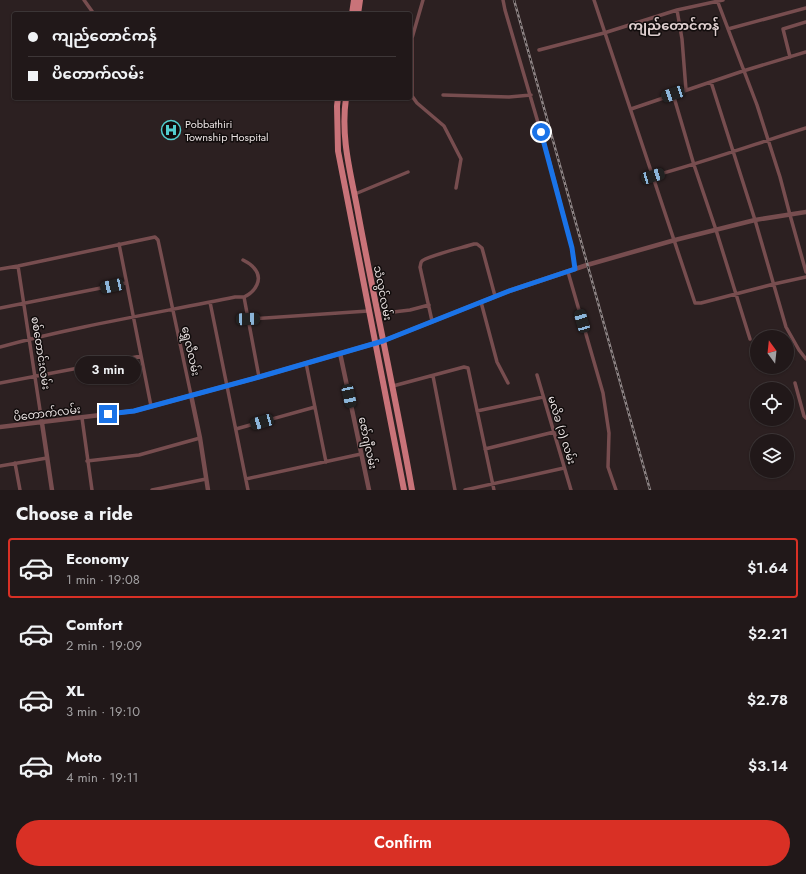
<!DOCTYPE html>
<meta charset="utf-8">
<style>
:root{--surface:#211819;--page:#292122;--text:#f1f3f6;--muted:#a2a0a2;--line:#3e3738;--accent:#d93025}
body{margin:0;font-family:Jost,"Noto Sans Myanmar",sans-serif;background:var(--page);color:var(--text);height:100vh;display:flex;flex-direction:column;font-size:15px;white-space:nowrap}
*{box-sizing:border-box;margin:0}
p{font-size:13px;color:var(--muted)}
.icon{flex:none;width:22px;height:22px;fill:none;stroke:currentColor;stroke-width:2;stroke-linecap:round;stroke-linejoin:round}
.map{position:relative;height:490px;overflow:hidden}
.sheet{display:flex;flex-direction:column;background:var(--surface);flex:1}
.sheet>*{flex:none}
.top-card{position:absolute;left:12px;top:12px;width:400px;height:88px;border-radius:4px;box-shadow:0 1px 3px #0004,0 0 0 1px var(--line);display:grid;align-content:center;height:88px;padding:0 16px;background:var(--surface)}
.needle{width:26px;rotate:345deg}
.buttons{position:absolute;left:750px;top:330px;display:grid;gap:8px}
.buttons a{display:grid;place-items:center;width:44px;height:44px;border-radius:50%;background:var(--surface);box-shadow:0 1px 3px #0004,0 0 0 1px var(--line);font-size:20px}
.end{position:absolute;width:18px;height:18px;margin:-9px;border:5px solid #1a73e8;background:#fff;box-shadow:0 0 0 2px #fff}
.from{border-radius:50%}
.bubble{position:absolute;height:28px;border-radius:14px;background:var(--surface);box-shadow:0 1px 3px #0004,0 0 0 1px var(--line);font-size:13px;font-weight:600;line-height:28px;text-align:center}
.car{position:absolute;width:12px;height:24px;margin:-12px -6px;border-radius:5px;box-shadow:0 0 3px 1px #0007;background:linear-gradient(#222 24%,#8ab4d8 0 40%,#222 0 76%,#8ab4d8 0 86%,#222 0)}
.top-card b{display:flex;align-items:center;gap:14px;height:38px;font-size:15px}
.top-card b+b{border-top:1px solid var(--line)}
.top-card i{width:10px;height:10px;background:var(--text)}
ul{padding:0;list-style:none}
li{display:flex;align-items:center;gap:12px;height:60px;margin:0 8px 6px;padding:0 8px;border:2px solid transparent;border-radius:4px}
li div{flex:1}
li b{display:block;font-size:15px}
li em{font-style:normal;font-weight:600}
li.selected{border-color:var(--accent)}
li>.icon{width:36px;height:36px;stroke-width:1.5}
h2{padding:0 16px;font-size:18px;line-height:48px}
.primary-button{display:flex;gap:8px;margin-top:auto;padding:8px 16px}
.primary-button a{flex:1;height:46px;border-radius:24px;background:var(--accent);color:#fff;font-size:16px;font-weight:600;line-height:46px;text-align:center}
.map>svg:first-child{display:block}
</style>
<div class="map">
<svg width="806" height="490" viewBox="0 0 806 490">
<rect width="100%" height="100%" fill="#2c2021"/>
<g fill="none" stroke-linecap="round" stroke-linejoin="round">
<!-- minor -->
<path stroke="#774d4f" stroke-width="3.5" d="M84,0l10,14
M423,0l-11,38v58l5,7 27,23 17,33 -5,29
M503,0l2,10 44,150 23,88 3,21
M594,0l101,303h6l73,-19 32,-7
M717,0l40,105 23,72 10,38 16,57
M677,10l5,29 4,51
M728,29l78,-21
M539,50l65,-17 73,-23 46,-10
M790,57l-7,-28 23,-7
M711,82l44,138 31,107 13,23 7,9
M673,94l21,71 22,65 34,109
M443,95l66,2 22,-2
M631,109l112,-38 63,-19
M653,176c52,-14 102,-32 153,-48
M355,194l53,-22
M119,244l32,162
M243,260c4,2 8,4 11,8 10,11 1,24 -10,29
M18,266l24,157
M0,269l18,-3 137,-29 3,3 33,155
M568,272l35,121 6,40 -1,34 8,23
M210,302l38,188
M481,302l16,60 11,21
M0,308l126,-25
M377,314l33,-4 19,-5
M249,319l119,-8
M432,321l-12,-54c1,-2 0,-4 2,-6 5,-5 43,-14 52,-17h3l5,4 13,48
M0,347c77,-21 157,-34 235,-50h9l15,80
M306,363l20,99
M537,375l34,115
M433,376l22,114
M0,383l141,-27
M795,383l9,33 2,2
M393,386l71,-19 4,1 26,122
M477,411l66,-14
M82,418l10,72
M236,429l79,-22
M485,449l69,-17
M87,461l52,-6 61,-17
M15,463l5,27
M0,466l47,-8
M246,479l115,-25
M152,490l54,-11
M465,490l99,-22"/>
<!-- tertiary -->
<path stroke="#774d4f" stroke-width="4.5" d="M340,353l29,137
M191,395l9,43 8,52
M42,423l10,67
M0,427l134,-16 125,-34 124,-36 126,-50 78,-26 88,-25 80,-20 51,-8"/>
<!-- primary -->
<path stroke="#c97379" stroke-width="6" d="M352,14l2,-14
M358,14l2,-14
M338,98l-1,8 1,45 66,339
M346,98c-6,42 6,79 13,120 17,91 37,181 53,272"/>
<!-- rail casing -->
<g stroke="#8f8586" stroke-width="2.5">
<path id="rail" d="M514,0l136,490"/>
</g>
<!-- rail -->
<use href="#rail" stroke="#110c0c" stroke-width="1" stroke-dasharray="3" stroke-linecap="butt"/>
</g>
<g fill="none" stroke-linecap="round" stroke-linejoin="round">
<!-- route -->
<path stroke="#1a73e8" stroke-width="5" d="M108,414l26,-3 125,-34 124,-36 126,-50 66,-22 -3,-21 -31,-116"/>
</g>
<!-- icons -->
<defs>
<g id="hospital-ring" transform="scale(1)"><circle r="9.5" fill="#110c0c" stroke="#52cdce" stroke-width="1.5"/><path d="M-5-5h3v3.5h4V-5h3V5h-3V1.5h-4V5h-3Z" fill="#52cdce"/></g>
</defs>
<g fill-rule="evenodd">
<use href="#hospital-ring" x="171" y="130"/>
</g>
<g text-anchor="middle" stroke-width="3" stroke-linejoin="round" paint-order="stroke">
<!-- poi labels -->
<g font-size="11" fill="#eae2e2" stroke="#110c0c" text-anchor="start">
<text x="185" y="128">Pobbathiri<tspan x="185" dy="13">Township Hospital</tspan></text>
</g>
<!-- street labels -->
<g font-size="11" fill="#eae2e2" stroke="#110c0c">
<text transform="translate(383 293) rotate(79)" y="4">သံလွင်လမ်း</text>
<text transform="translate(191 351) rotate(78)" y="4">ရွှေလီလမ်း</text>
<text transform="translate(41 353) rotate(81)" y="4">စစ်တောင်းလမ်း</text>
<text transform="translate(47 413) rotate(-7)" y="4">ပိတောက်လမ်း</text>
<text transform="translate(562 430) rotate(73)" y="4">မလိခ (၁) လမ်း</text>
<text transform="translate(368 443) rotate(78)" y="4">ဇော်ဂျီလမ်း</text>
</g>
<!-- quarter labels -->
<g font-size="13" font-weight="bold" fill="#dfcfcf" stroke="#110c0c">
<text x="674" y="30">ကျည်တောင်ကန်</text>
</g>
</g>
</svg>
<div class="buttons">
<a><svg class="needle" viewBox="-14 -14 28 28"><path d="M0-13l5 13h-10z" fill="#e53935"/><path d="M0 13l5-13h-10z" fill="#a2a0a2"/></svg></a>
<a><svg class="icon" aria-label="locate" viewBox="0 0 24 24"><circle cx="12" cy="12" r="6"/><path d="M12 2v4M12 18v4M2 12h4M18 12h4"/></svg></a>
<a><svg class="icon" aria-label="layers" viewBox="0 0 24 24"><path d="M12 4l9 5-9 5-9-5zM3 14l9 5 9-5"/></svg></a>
</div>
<i class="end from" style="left:541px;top:132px"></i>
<i class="end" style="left:108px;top:414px"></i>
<div class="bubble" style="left:75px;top:356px;width:66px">3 min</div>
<i class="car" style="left:673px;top:94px;rotate:251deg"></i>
<i class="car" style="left:653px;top:176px;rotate:74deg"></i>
<i class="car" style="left:112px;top:286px;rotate:258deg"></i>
<i class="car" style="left:248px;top:319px;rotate:88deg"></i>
<i class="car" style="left:582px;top:321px;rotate:344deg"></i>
<i class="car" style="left:349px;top:396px;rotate:168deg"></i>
<i class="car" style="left:262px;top:422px;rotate:254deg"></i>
<div class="top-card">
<b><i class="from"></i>ကျည်တောင်ကန်</b>
<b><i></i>ပိတောက်လမ်း</b>
</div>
</div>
<section class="sheet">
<h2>Choose a ride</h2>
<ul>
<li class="selected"><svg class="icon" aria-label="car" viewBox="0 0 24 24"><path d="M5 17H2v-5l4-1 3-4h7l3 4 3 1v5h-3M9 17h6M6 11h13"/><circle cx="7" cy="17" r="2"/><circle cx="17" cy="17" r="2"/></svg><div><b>Economy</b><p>1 min · 19:08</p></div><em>$1.64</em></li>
<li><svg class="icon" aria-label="car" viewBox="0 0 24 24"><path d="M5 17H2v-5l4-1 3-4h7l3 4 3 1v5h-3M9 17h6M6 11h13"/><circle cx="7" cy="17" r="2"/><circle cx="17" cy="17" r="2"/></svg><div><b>Comfort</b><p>2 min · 19:09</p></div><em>$2.21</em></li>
<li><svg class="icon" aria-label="car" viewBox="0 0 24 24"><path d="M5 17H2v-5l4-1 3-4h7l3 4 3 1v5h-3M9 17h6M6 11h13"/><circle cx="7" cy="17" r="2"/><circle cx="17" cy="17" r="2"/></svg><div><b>XL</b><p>3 min · 19:10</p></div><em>$2.78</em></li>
<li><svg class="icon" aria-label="car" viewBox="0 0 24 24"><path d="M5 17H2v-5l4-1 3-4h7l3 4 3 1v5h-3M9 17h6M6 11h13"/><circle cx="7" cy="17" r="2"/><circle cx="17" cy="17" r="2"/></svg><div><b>Moto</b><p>4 min · 19:11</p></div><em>$3.14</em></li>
</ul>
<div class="primary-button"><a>Confirm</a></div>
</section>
